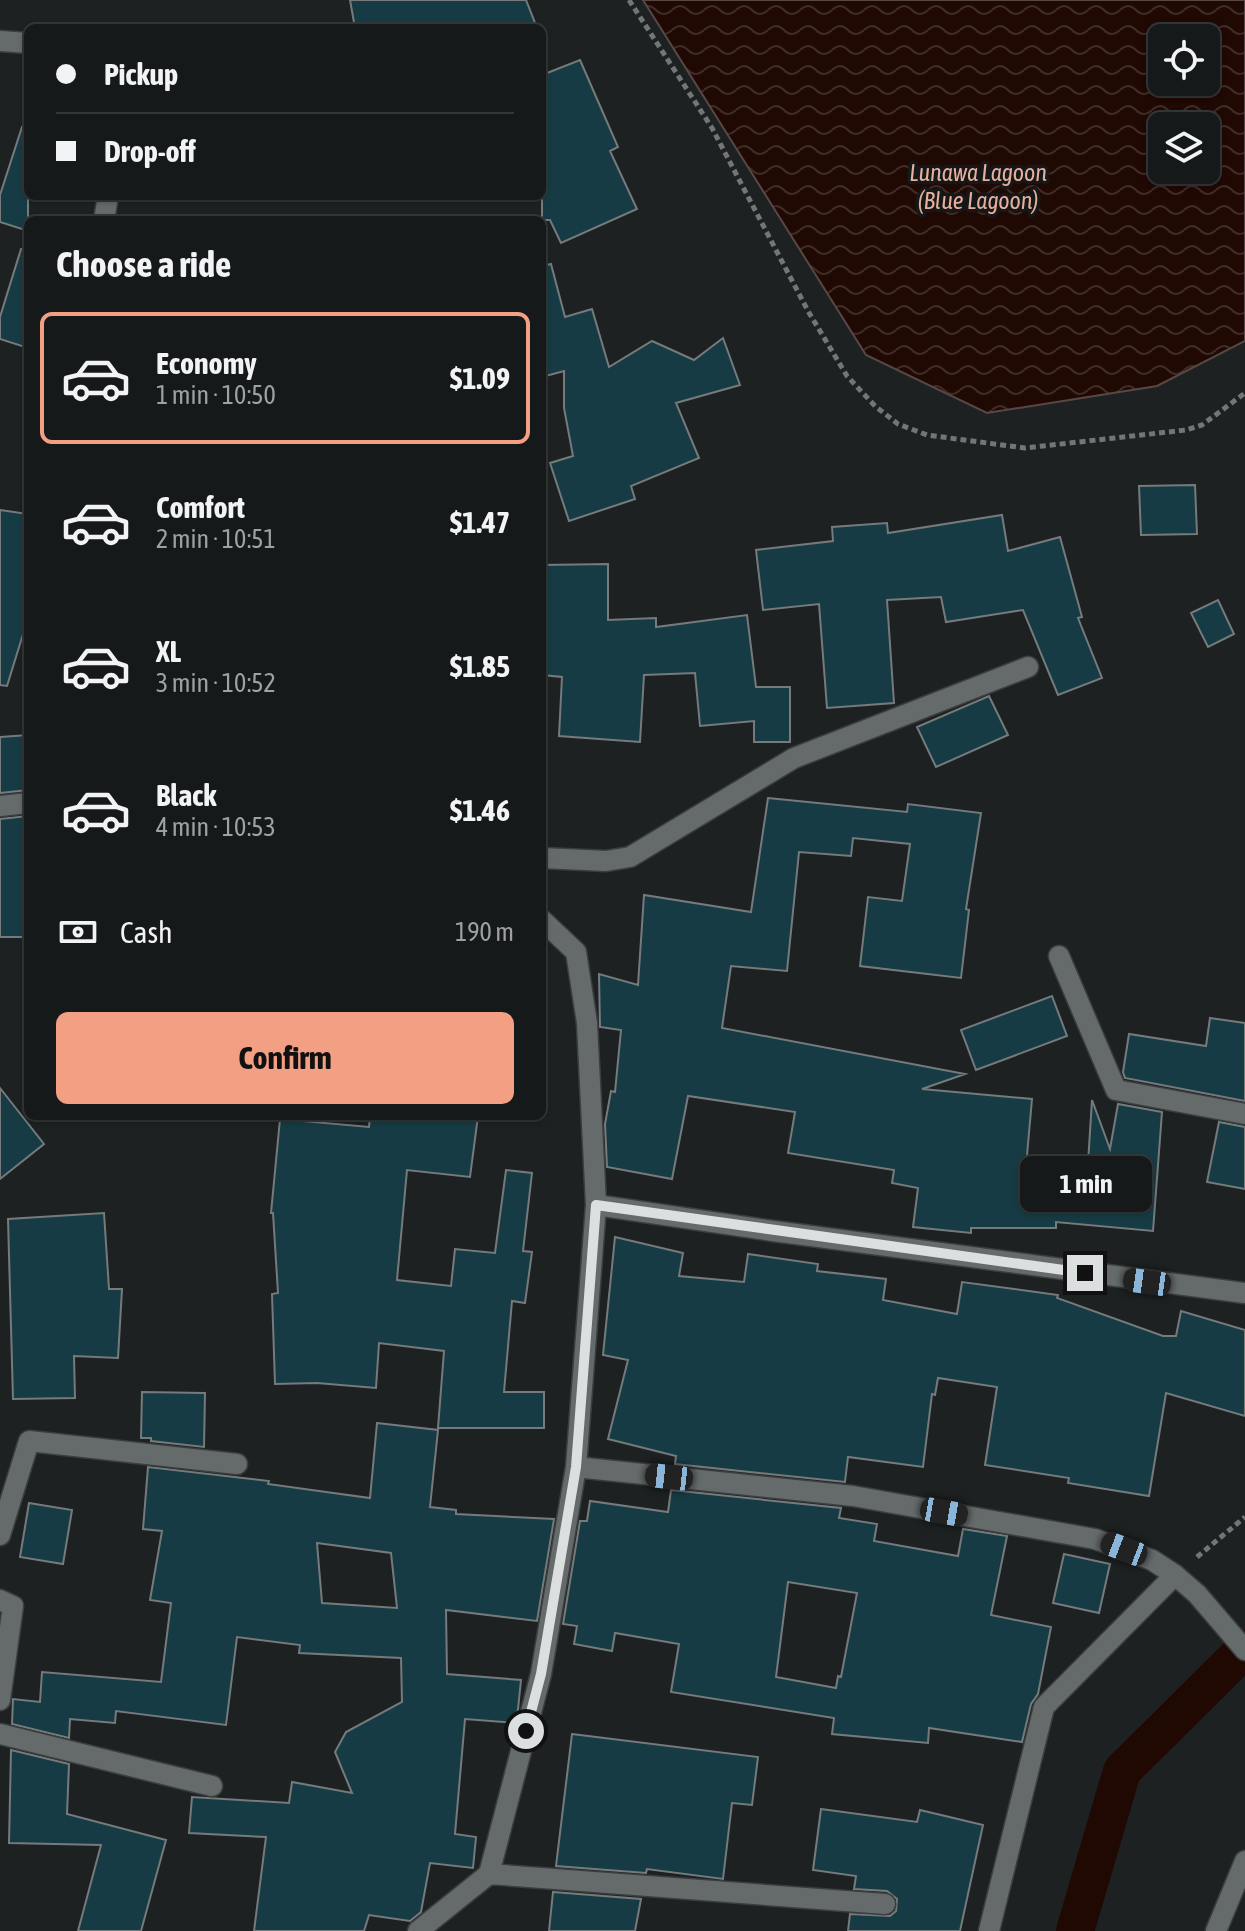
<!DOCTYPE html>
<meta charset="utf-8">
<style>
:root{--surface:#16191a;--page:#1f2223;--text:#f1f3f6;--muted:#9ea0a2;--line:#353839;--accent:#f39f84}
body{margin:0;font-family:"Asap Condensed",sans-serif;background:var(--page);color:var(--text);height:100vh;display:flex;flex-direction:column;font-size:30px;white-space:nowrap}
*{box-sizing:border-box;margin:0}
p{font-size:26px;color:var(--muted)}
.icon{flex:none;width:44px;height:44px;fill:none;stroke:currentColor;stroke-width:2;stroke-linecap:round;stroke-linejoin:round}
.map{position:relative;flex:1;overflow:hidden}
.sheet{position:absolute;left:24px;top:216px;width:522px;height:904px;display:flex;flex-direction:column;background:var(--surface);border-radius:12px;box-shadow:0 2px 6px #0004,0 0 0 2px var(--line)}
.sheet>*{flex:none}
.guide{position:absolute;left:24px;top:24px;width:522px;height:176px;border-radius:12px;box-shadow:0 2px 6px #0004,0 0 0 2px var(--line);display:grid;align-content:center;height:176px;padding:0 32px;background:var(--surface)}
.buttons{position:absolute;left:1148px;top:24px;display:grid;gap:16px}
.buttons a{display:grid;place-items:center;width:72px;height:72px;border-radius:12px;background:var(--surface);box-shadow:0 2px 6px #0004,0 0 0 2px var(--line);font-size:40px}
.end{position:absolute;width:36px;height:36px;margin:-18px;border:10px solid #dcdfe0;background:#111;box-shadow:0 0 0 4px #111}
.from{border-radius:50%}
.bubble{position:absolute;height:56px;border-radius:12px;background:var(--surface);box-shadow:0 2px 6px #0004,0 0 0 2px var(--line);font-size:26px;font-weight:700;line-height:56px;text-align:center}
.car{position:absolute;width:24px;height:48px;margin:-24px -12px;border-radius:10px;box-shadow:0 0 6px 2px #0007;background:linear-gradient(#222 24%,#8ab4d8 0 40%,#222 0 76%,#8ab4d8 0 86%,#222 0)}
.guide b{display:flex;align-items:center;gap:28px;height:76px;font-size:30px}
.guide b+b{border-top:2px solid var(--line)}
.guide i{width:20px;height:20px;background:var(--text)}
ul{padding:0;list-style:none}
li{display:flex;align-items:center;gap:24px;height:132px;margin:0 16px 12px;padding:0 16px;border:4px solid transparent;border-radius:12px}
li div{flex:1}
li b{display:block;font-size:30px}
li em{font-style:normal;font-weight:700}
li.active{border-color:var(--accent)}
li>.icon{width:72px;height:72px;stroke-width:1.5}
h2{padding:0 32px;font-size:36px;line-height:96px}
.pay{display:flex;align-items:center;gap:20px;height:88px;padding:0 32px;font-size:30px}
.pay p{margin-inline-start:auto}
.action{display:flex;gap:16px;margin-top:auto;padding:16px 32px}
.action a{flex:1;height:92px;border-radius:12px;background:var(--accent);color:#111;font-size:32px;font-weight:700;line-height:92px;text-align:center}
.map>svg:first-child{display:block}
</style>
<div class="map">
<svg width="1245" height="1931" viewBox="0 0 1245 1931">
<defs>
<pattern id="water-waves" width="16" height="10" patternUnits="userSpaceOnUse" patternTransform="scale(2)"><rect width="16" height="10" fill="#200803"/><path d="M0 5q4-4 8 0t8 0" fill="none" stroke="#402c27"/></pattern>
</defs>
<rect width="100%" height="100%" fill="#1d2122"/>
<!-- water -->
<path fill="url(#water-waves)" stroke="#584845" stroke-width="2" fill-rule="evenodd" d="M643,0h602v341l-88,45 -170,27 -121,-58zM1162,38h44v44h-44zM1162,126h44v44h-44z"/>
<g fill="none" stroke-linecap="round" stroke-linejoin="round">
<!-- canal -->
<path stroke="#200803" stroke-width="38" d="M1075,1931l47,-160 123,-122"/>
</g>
<!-- building -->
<path fill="#173b44" stroke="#757a7b" stroke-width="2" fill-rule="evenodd" d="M350,0h176l11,28h-182z
M580,60l38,87 -8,4 27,58 -76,34 -11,-23h-8v-145z
M22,127l6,1v103l-28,-9v-27z
M21,249l7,1v98l-28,-9v-22z
M551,264l14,53 27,-8 17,58 43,-26 42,19 29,-22 17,47 -64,18 23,55 -68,28 4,13 -66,22 -19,-58 23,-7 -9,-48v-37l-22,6v-111z
M1195,485l2,49 -56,1 -2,-49z
M0,510l28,4v104l-21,68 -7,-1z
M1002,515l6,36 52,-14 22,80 -4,1 24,60 -44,17 -35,-85 -77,12 -5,-25 -54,3 7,103 -67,5 -8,-104 -56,6 -7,-60 77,-9 -1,-14 55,-4 1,10z
M608,564v56l48,-2v9l91,-12 9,72h34v55h-36v-21l-54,5 -5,-53 -51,2 -4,67 -81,-6 3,-59 -20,-2v-110z
M1218,600l16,34 -26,13 -17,-34z
M989,696l19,39 -72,32 -19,-40z
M28,735v55l-28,3v-56z
M768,798l139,14 1,-8 73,9 -15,96 3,1 -8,68 -101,-12 8,-69 34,4 8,-57 -57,-6 -2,18 -52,-4 -12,119 -56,-5 -9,62 243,46 -43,15 110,10 -7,79 62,1 5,-79 18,49 8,-45 44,8 -9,119 -97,-9v6h-85v5l-58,-6 5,-39 -26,-5 2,-13 -106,-17 7,-41 -107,-16 -16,83 -65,-12 -2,-43 6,-33 4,1 6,-62 -21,-3 -1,-53 39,11 6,-90 107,17z
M28,816v121h-28v-118z
M1052,996l15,40 -91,34 -15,-40z
M1210,1018l35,5v78l-120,-23 -2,-6 6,-38 77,12z
M0,1088l44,56 -44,35z
M370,1116h108l-8,61 -63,-7 -10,110 54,6 4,-37 40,4 11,-83 26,3 -9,78 9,1 -7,51 -13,-2 -8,91h40v36h-106l6,-77 -65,-8 -3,45 -59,-5 -42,1 -3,-90 6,-1 -5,-80h-2l9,-94 89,8z
M1219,1122l26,5v62l-38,-7z
M104,1213l5,76h13l-4,69 -44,-2 1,42 -62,1 -5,-180z
M615,1237l68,16 -4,23 65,6 4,-28 70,10 -1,7 69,8 -3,21 74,14 5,-32 96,13 -1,3 106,38h13l5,-25 64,19v86l-79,-23 -17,103 -81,-13 1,-5 -84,-13 12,-78 -59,-9 -3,17 -3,-1 -9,73 -75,-10 -3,25 -170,-18 1,-8 -68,-17 20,-79 -25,-5z
M142,1392l63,1 -1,54 -53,-6v-3h-10z
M377,1423l61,7 -8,77 26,3v4l98,5 -17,102 -91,-11 1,64 74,6 -3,29 -3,14 -50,-4 -10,115 21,3 -3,31 -43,-5 -9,49 -11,9 -41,-6 -5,16h-110l12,-94 -77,-4 3,-36 97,6 3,-21 60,11 -17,-41 11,-20 56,-30 -1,-44 -102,-5 1,-8 -63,-8 -11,88 -110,-14 -1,12 -45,-4 -1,19 -57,-14 1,-25 27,3 2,-30 119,10 10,-79 -21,-3 12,-69 -19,-2 5,-62 121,14 -1,3 102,14zM317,1543l74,10 6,55 -75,-5z
M671,1490l170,18 -2,10 38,6 -3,17 84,15 5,-27 44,7 -16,79 60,12 -13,67 -7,10 -9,38 -93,-14 -1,15 -96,-9 2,-16 -163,-26 8,-48 -64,-11 -3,18 -38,-7 3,-18 -14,-2 17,-103h7l3,-20 78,11zM788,1582l69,11 -16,84 -3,-1 -2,12 -60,-11z
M29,1503l43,7 -9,54 -43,-7z
M1064,1554l46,10 -11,49 -46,-10z
M572,1734l186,23 -6,48 -20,-2 -9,76 -76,-10 -1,4 -90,-7z
M11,1750l58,14 -2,50 99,26 -25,91h-63l23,-86 -92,-2z
M821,1809l96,13 3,-12 63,15 -23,106h-112l2,-17 40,2 6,-5 1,-12 -10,-8 -33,-2 2,-13 -43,-6z
M553,1892l88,7 -6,32h-86z"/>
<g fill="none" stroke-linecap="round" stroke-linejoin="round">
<!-- minor casing -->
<g stroke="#3a3e3e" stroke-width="23">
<path id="minor" d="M0,41l28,2
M104,220l4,-24
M0,806l28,-3
M542,858l64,3 24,-4 164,-99 234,-91
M542,920l34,32 11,71 9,182 177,26 472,62
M1059,956l57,134 129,24
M596,1205l-20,262 -35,207 -52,200 396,30
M576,1467l277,29 242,43 57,21 23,15 22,19 48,56
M0,1535l29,-94 208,23
M0,1600l13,6 -13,94
M0,1734l212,52
M418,1931l71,-57
M989,1931l55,-224 131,-132
M1216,1931l29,-70"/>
</g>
<!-- path -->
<path stroke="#737677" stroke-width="5" stroke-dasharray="6 4" stroke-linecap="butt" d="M629,0l83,128 96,183 39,65 28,30 23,18 29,11 98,13 161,-18 16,-5 43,-32
M1197,1557l48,-40"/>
<!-- minor -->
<use href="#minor" stroke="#656a6b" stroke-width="20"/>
</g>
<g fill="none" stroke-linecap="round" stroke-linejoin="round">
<!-- route -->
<path stroke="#dcdfe0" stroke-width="10" d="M526,1731l15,-57 35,-207 20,-262 489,68"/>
</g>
<g text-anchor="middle" stroke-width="7" stroke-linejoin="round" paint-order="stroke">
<!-- water labels -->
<g font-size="24" font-style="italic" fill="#eaaf9c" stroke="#141819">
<text x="978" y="181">Lunawa Lagoon<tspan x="978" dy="28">(Blue Lagoon)</tspan></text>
</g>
</g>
</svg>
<div class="buttons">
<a><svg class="icon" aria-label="locate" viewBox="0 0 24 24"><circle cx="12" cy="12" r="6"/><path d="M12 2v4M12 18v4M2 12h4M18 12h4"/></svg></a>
<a><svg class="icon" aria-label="layers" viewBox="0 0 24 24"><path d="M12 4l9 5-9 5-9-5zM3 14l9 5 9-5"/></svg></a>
</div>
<i class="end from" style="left:526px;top:1731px"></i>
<i class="end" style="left:1085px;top:1273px"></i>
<div class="bubble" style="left:1020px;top:1156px;width:132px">1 min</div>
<i class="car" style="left:1147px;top:1282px;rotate:278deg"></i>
<i class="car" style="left:669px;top:1477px;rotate:276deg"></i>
<i class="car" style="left:944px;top:1512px;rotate:100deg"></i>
<i class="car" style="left:1124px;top:1549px;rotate:291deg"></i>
<div class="guide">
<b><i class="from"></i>Pickup</b>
<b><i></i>Drop-off</b>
</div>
<section class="sheet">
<h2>Choose a ride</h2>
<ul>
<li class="active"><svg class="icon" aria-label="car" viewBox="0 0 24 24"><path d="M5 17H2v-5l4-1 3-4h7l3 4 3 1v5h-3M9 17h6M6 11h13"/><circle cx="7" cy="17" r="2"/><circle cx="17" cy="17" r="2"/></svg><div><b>Economy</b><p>1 min · 10:50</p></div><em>$1.09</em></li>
<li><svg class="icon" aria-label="car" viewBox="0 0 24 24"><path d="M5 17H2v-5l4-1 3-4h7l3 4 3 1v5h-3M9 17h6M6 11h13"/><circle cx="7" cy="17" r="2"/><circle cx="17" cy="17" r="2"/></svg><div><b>Comfort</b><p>2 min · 10:51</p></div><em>$1.47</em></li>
<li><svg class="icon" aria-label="car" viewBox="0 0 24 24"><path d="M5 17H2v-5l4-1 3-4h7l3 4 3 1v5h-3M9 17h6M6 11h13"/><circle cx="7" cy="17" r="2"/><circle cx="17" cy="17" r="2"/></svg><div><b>XL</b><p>3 min · 10:52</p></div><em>$1.85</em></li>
<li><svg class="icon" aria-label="car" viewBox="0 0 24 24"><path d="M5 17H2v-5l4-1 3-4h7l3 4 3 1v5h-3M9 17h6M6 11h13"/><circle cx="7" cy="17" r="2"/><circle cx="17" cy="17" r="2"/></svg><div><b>Black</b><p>4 min · 10:53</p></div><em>$1.46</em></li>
</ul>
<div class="pay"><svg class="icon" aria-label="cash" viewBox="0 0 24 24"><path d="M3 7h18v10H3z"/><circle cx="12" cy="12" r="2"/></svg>Cash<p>190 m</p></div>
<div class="action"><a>Confirm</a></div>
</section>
</div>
